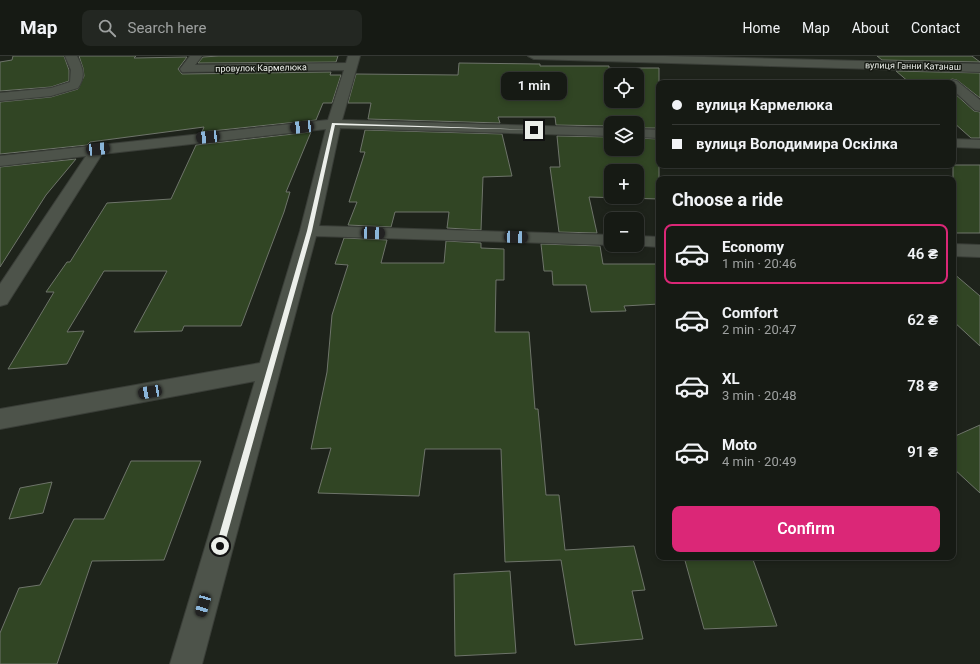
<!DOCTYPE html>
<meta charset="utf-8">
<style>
:root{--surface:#161a14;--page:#232722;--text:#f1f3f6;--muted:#9ea1a0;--line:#353834;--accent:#db2777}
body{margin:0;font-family:Roboto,sans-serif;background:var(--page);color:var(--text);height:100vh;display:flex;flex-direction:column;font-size:15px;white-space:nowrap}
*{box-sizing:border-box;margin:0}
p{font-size:13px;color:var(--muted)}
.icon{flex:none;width:22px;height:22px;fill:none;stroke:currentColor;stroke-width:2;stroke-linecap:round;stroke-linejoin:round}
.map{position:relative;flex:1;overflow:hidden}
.drawer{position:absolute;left:656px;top:120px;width:300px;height:384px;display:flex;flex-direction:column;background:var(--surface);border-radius:8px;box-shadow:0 2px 6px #0003,0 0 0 1px var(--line)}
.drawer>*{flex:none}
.banner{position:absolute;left:656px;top:24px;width:300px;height:88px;border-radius:8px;box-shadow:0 2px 6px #0003,0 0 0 1px var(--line);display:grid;align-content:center;height:88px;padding:0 16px;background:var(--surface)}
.controls{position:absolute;left:604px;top:12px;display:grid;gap:8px}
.controls a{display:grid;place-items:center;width:40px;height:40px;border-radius:8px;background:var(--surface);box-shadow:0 2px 6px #0003,0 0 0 1px var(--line);font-size:20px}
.end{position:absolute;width:18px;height:18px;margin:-9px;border:5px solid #ecefea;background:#111;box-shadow:0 0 0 2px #111}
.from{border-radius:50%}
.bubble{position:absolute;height:28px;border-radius:8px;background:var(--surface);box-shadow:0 2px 6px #0003,0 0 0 1px var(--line);font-size:13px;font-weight:600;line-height:28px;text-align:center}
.car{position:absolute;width:12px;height:24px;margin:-12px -6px;border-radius:5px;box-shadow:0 0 3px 1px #0007;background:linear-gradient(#222 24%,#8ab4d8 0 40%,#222 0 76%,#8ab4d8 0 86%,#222 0)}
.banner b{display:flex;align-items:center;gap:14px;height:38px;font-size:15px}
.banner b+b{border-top:1px solid var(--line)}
.banner i{width:10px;height:10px;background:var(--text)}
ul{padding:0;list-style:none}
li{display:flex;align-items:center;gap:12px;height:60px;margin:0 8px 6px;padding:0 8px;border:2px solid transparent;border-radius:8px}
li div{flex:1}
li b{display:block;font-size:15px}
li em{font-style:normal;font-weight:600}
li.current{border-color:var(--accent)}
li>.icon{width:36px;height:36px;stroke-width:1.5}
h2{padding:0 16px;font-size:18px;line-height:48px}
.action{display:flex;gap:8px;margin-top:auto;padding:8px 16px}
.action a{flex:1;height:46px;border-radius:8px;background:var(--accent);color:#fff;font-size:16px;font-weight:600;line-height:46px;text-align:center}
header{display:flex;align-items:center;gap:24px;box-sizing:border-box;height:56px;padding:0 20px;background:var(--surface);border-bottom:1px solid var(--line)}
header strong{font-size:19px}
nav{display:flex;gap:22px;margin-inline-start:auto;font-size:14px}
.search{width:280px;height:36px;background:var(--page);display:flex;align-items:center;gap:10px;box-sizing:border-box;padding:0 14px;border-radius:8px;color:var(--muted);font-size:15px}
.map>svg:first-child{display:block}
</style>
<header>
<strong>Map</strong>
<div class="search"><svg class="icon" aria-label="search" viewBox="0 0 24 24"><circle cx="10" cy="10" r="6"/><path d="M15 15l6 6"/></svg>Search here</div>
<nav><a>Home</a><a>Map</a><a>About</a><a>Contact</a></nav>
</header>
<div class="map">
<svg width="980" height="608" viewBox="0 0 980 608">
<rect width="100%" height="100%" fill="#1e231b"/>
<!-- building -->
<path fill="#314524" stroke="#6e746a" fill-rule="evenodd" d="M13,0h51l5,14v11l-18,6 -51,4v-29l12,-2z
M79,0h57l-2,2 53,-1 -9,12 4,5 149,-2 -1,3h11l-9,28h-9l-7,17 -114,12 2,-5 -114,15 -3,3 -87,9v-52l51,-5 27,-8 6,-13 -1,-8z
M219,0h119l-2,6 -138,1 5,-6z
M877,0h95l8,6 -98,-2z
M459,7l81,1v2h69v2h50v60h-22v-5h-26v3l-55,-1 -1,-8h-57l2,6 -132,-4 3,-16h-23l8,-29 102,1zM611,19h26v26h-26z
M896,15l84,2v25l-23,-18 -5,-1 -6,4h-36z
M953,36l21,19 6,1v26h-9l-18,-16z
M365,74l137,4 10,42 -29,1 -2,53 -34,-2 2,-16h-54l-4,15 -43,-2 9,-23h-8l16,-50h-5z
M311,76l-25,60h4l-6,20 -43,114h-57l-2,5 -48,1 33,-61h-63l-37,61 17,-1 -17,33 -59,5 46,-77h-8l21,-30h3l37,-59 64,-4 25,-54z
M557,80l54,1v12h26v-11l22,1v60l-70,-2 8,36 -38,-1 -9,-65h10zM611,115h26v26h-26z
M76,103l-30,36 -46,72v-100z
M953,109h27v68h-27z
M344,182l43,2 -6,23h63l2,-22 35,2v5l23,1v31h-8l-1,52h34l6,77h3l8,86h13l6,55 69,-4 11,44 -13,1 11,48 -68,6 -14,-85 -56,2 -4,-113h-76l-6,47 -101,-3 13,-45 -20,1 16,-77 5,-57 16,-50 -13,-1z
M541,188l59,2 3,18h56v40l-35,2 2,5 -35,1 -5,-27h-33l-1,-14h-8z
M953,217l27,23v50l-27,-25z
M980,369v68l-27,-25v-31z
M131,405h70l-37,99 -72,1 -35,103h-57v-31l19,-45 21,-3 34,-66h30z
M52,426l-9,31 -34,6 11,-31z
M684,501h68l25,69 -73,3z
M510,515l6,82 -61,3 -1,-82z"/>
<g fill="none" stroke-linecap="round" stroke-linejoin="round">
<!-- minor casing -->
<g stroke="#3a3e38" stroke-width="2">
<path id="minor" d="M65,0h12c6,12 9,20 1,32l-27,8 -51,5v-8l51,-5 19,-6 1,-12z
M190,0h12l-7,9 151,-2 2,-7h12l-18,64 269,8v8l-271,-8 -21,98 292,9v10h2h-2l-295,-9 -114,428h-32l85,-283 -255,48v-20l260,-46 40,-132 26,-102 -224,25 -95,150 -7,2v-22l86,-128 -86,10v-10l328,-36 16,-50 -162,2 -2,-3z
M528,0h136l316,8v8l-446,-13z
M953,24l4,1 23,19v11l-5,-1 -22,-20v-7h-6z
M637,73l22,1v8l-22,-1z
M953,83l27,1v8l-27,-1z
M637,180l22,1v10l-28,-2h6z
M953,188l27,1v12l-27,-1z"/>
</g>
<!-- minor -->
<use href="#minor" fill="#4d534a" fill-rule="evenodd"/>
</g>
<!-- route -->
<path fill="#ecefea" d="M332,67l204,7 -201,-5 -23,106 -88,315 -4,4 -4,-4 91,-315z"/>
<g text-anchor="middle" stroke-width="3" stroke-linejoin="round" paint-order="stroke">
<!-- far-street labels -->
<g font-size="9" fill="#ecefea" stroke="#151912">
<text transform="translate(913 10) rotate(1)" y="3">вулиця Ганни Катанаш</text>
<text transform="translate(261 12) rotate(-1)" y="3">провулок Кармелюка</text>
</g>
</g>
</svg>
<div class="controls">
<a><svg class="icon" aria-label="locate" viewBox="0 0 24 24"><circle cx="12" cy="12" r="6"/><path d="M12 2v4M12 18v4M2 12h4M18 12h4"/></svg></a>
<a><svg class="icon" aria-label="layers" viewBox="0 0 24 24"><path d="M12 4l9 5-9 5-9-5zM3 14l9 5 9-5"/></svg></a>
<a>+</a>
<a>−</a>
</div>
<i class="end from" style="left:220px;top:490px"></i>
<i class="end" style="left:534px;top:74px"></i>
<div class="bubble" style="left:501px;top:16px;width:66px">1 min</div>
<i class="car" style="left:302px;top:71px;rotate:264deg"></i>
<i class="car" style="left:208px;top:81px;rotate:264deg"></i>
<i class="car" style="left:98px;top:93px;rotate:84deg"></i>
<i class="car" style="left:373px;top:177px;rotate:92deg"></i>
<i class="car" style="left:516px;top:181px;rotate:92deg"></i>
<i class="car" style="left:150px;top:336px;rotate:260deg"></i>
<i class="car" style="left:203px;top:549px;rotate:196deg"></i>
<div class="banner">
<b><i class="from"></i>вулиця Кармелюка</b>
<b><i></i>вулиця Володимира Оскілка</b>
</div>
<section class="drawer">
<h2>Choose a ride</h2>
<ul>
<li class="current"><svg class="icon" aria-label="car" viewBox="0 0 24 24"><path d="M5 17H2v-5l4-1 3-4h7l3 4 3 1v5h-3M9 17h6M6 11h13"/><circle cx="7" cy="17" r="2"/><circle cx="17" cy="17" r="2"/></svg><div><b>Economy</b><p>1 min · 20:46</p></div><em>46 ₴</em></li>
<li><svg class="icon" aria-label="car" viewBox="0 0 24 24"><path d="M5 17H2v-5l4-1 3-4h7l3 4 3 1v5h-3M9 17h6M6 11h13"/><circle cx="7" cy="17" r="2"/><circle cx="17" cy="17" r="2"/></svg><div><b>Comfort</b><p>2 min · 20:47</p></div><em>62 ₴</em></li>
<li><svg class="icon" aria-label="car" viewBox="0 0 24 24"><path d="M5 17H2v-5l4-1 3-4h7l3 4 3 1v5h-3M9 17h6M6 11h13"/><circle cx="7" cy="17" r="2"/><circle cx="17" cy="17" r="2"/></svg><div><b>XL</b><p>3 min · 20:48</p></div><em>78 ₴</em></li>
<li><svg class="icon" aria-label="car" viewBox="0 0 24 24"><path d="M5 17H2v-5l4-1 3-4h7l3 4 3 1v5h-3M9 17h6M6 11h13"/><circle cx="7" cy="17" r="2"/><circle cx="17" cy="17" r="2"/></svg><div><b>Moto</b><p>4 min · 20:49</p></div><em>91 ₴</em></li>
</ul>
<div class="action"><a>Confirm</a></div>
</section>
</div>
